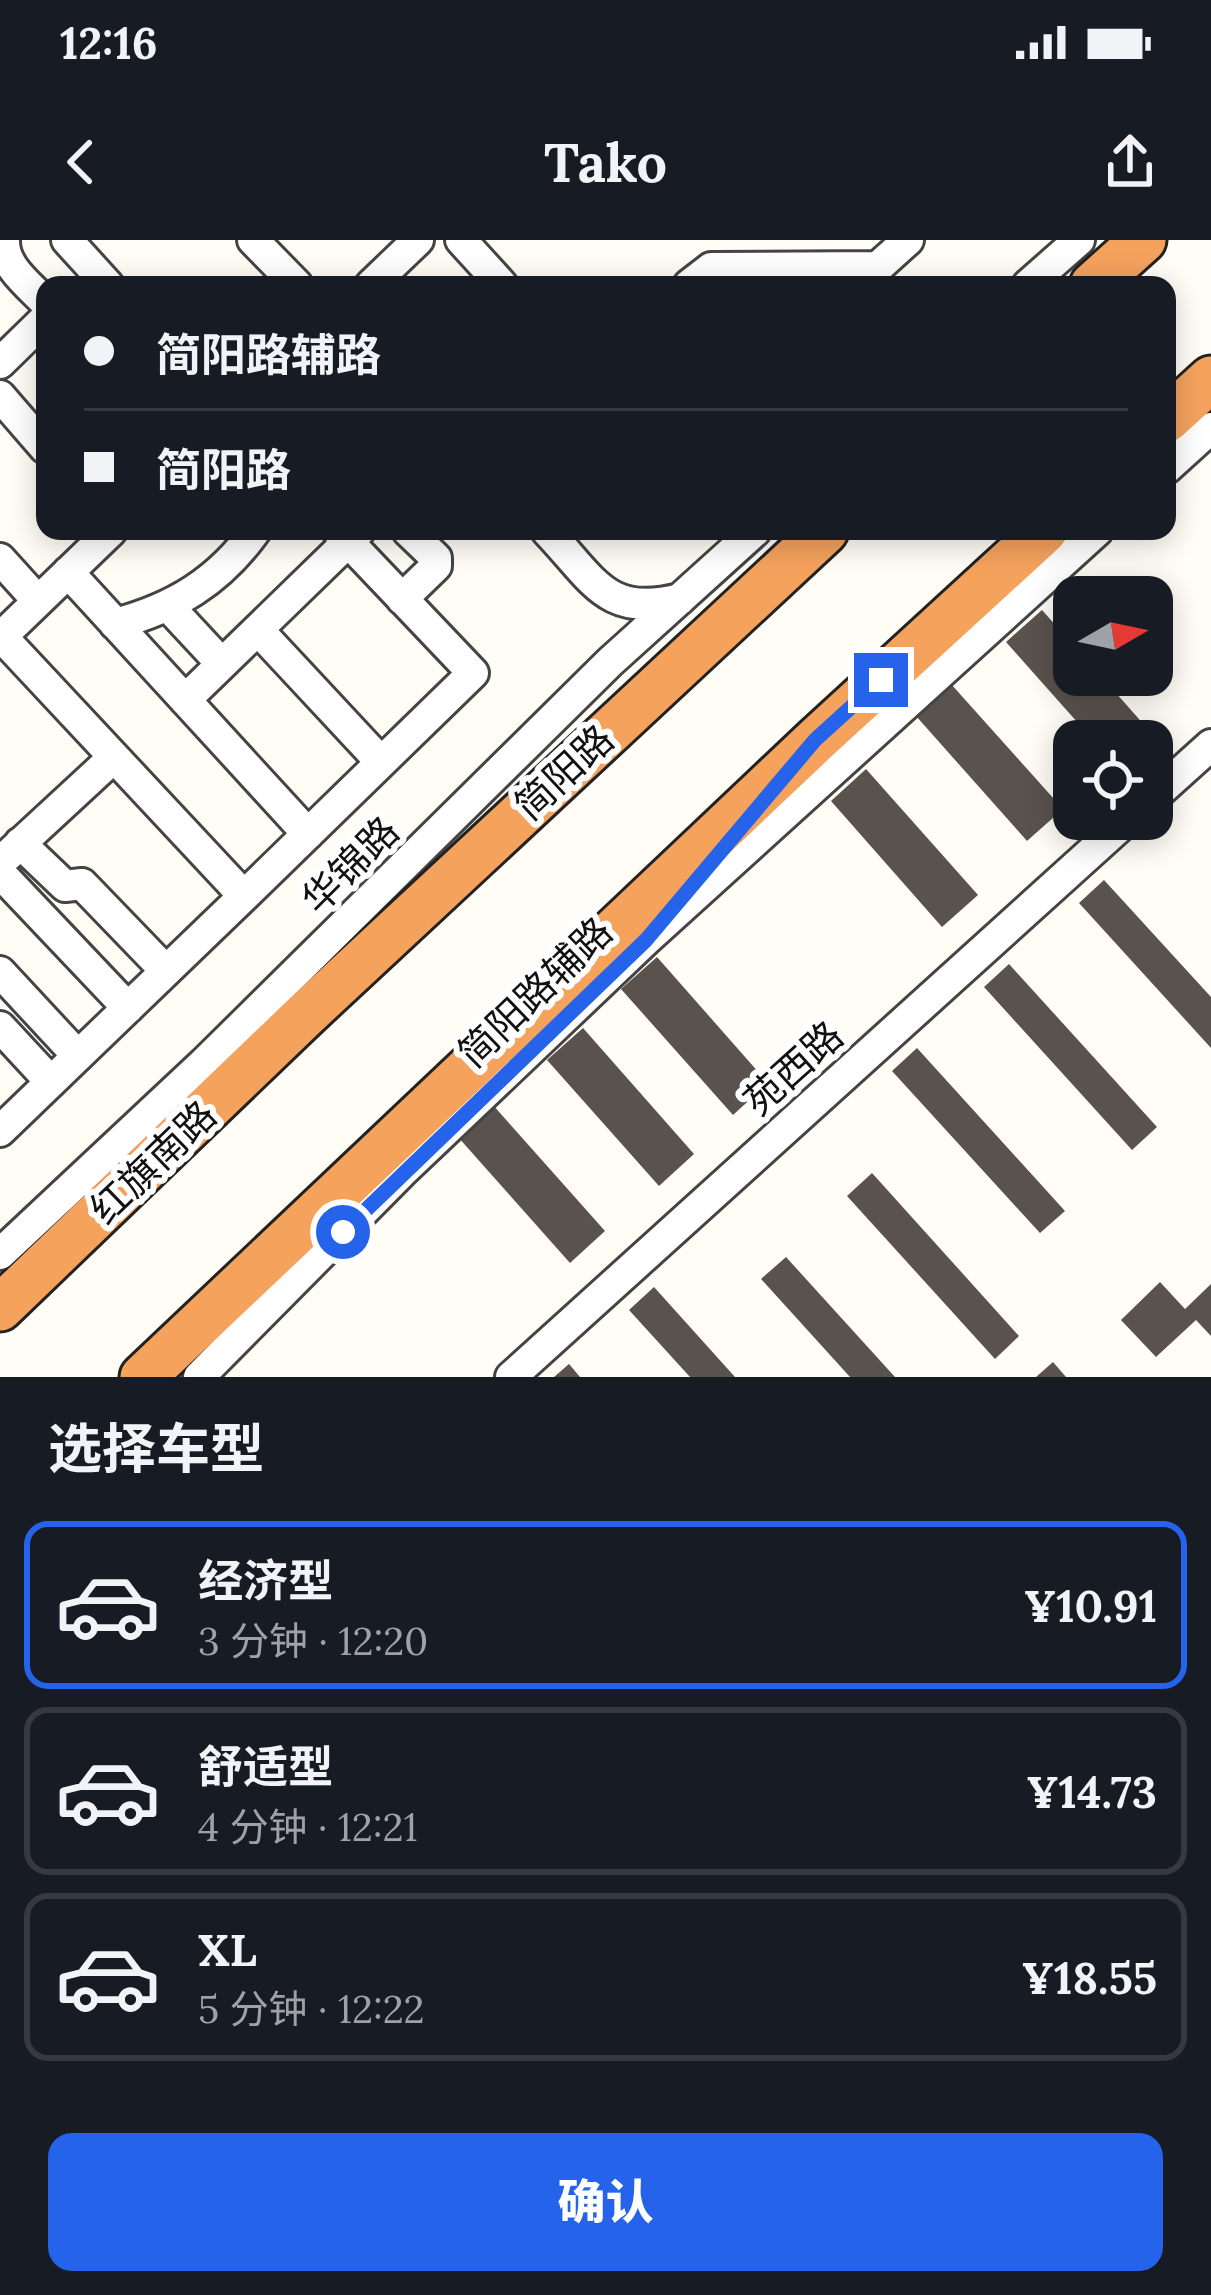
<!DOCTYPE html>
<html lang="zh">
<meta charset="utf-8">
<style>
:root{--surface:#171b24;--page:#20242c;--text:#f1f3f6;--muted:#9ea1a6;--line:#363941;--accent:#2563eb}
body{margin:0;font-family:Lora,"Noto Sans SC",serif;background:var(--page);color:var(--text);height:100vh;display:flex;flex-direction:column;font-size:45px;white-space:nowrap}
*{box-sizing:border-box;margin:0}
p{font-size:39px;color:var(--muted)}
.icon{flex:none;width:66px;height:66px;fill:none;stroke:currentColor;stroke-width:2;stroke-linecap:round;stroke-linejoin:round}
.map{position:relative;height:1137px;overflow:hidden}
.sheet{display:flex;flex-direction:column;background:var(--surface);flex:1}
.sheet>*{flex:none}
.banner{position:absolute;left:36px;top:36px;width:1140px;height:264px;border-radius:24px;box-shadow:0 6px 30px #0003;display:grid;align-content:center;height:264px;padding:0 48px;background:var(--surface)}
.needle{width:78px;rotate:81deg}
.controls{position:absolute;left:1053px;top:336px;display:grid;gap:24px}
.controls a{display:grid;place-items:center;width:120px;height:120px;border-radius:24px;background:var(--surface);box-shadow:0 6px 30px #0003;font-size:60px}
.end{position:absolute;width:54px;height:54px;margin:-27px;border:15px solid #2563eb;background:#fff;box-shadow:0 0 0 6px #fff}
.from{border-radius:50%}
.banner b{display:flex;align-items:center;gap:42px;height:114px;font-size:45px}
.banner b+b{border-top:3px solid var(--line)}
.banner i{width:30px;height:30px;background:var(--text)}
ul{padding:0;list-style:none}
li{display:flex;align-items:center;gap:36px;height:168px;margin:0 24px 18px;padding:0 24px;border:6px solid var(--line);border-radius:24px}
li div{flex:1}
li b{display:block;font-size:45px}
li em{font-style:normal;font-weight:800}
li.current{border-color:var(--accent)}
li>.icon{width:108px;height:108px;stroke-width:1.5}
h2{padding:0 48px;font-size:54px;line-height:144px}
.primary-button{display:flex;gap:24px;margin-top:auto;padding:24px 48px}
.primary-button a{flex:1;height:138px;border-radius:24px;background:var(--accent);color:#fff;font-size:48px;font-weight:800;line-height:138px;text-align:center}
.status{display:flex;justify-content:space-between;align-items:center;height:84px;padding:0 60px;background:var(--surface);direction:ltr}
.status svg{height:33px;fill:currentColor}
header{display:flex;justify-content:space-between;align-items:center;height:156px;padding:0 48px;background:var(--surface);font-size:54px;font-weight:800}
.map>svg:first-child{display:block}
</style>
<div class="status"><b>12:16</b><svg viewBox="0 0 49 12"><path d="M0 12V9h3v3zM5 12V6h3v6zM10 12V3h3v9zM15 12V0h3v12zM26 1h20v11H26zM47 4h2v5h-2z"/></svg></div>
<header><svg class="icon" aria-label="back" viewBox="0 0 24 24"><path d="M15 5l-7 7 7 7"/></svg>Tako<svg class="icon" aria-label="share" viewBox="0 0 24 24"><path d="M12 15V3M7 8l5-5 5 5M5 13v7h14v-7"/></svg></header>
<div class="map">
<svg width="1211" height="1137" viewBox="0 0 1211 1137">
<rect width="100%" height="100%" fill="#fffdf5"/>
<!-- building -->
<path fill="#5a524d" d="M1042,370l32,36v29h26l54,61 -6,5h-54l-88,-99z
M951,444l112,125 -36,32 -111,-125z
M866,529l112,126 -36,32 -111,-126z
M1104,640l107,117v51l-132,-145z
M657,717l111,126 -35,32 -112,-126z
M1009,724l148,163 -25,23 -148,-163z
M583,788l111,126 -35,32 -112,-126z
M917,808l148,163 -25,22 -148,-162z
M493,865l112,126 -35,32 -112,-126z
M872,933l147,163 -24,23 -148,-163z
M786,1017l109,120h-45l-89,-98z
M1160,1042l25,27 26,-25v52l-15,-16 -40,37 -35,-37z
M654,1047l81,90h-45l-61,-67z
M1053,1122l13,15h-30z
M569,1124l11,13h-26z"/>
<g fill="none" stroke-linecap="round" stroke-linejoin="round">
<!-- minor casing -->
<g stroke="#444" stroke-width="36">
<path id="minor" d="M4,0c-1,26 24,44 41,62
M67,0l41,45
M253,0l44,45
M461,0l41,45
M371,45l47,-45
M689,45l22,-17 167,-1 30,-27
M1028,45l51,-45
M0,123l45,-44
M0,156l45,52
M1167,228l44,-40
M547,291c47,49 59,87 133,68
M0,319l38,42
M68,332l240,262
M402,359l34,-33v-8l-28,-27
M169,367l53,57
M115,384c60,-16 104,-43 140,-93
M258,390l123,132
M0,398l111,-107
M185,460l174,-169
M1152,558l59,-53
M20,603l45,43 17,-2 84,87
M7,616l106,-98
M0,633l128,135
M244,656l229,-223 -135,-142
M0,732l78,84
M0,787l51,55
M0,891l244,-235 -243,-260
M0,1014l204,-191 406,-401 145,-131
M199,1137l203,-205 244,-232 451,-409
M511,1137l617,-558"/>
</g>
<!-- highway casing -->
<g stroke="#222" stroke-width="51">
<path id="highway" d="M1093,45l50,-45
M1167,179l44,-40
M0,1068l305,-293 520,-484
M143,1137l673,-637 228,-209"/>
</g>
<!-- minor -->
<use href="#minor" stroke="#fff" stroke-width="30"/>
<!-- highway -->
<use href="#highway" stroke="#f5a25d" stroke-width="45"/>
</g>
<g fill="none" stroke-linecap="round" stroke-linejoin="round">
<!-- route -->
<path stroke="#2563eb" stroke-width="15" d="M343,992l303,-292 169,-200 66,-60"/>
</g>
<g text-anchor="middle" stroke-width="12" stroke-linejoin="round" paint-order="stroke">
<!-- street labels -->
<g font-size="39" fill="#111" stroke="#fff">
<text transform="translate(564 532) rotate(-43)" y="14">简阳路</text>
<text transform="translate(350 625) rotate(-45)" y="14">华锦路</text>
<text transform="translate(535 752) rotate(-44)" y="14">简阳路辅路</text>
<text transform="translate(793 828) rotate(-42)" y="14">苑西路</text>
<text transform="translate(153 922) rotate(-44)" y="14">红旗南路</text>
</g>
</g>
</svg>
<div class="controls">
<a><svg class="needle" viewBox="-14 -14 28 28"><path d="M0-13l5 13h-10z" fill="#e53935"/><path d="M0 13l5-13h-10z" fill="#9ea1a6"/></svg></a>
<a><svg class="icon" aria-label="locate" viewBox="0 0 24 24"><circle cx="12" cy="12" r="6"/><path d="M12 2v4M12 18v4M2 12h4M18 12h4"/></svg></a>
</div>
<i class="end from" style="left:343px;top:992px"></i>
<i class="end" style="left:881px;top:440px"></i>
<div class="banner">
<b><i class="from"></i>简阳路辅路</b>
<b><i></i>简阳路</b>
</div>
</div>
<section class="sheet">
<h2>选择车型</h2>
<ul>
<li class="current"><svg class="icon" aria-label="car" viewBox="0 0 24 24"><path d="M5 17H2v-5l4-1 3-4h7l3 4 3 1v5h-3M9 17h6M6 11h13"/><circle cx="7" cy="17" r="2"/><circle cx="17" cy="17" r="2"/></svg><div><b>经济型</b><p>3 分钟 · 12:20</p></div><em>¥10.91</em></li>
<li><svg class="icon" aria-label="car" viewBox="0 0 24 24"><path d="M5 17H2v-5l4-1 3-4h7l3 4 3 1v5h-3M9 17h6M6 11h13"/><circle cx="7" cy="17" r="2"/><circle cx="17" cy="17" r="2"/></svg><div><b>舒适型</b><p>4 分钟 · 12:21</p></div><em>¥14.73</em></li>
<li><svg class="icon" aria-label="car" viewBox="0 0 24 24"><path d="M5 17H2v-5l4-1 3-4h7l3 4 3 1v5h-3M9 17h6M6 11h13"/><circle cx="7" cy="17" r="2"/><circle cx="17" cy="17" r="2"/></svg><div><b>XL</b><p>5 分钟 · 12:22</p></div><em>¥18.55</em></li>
</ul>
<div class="primary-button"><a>确认</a></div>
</section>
